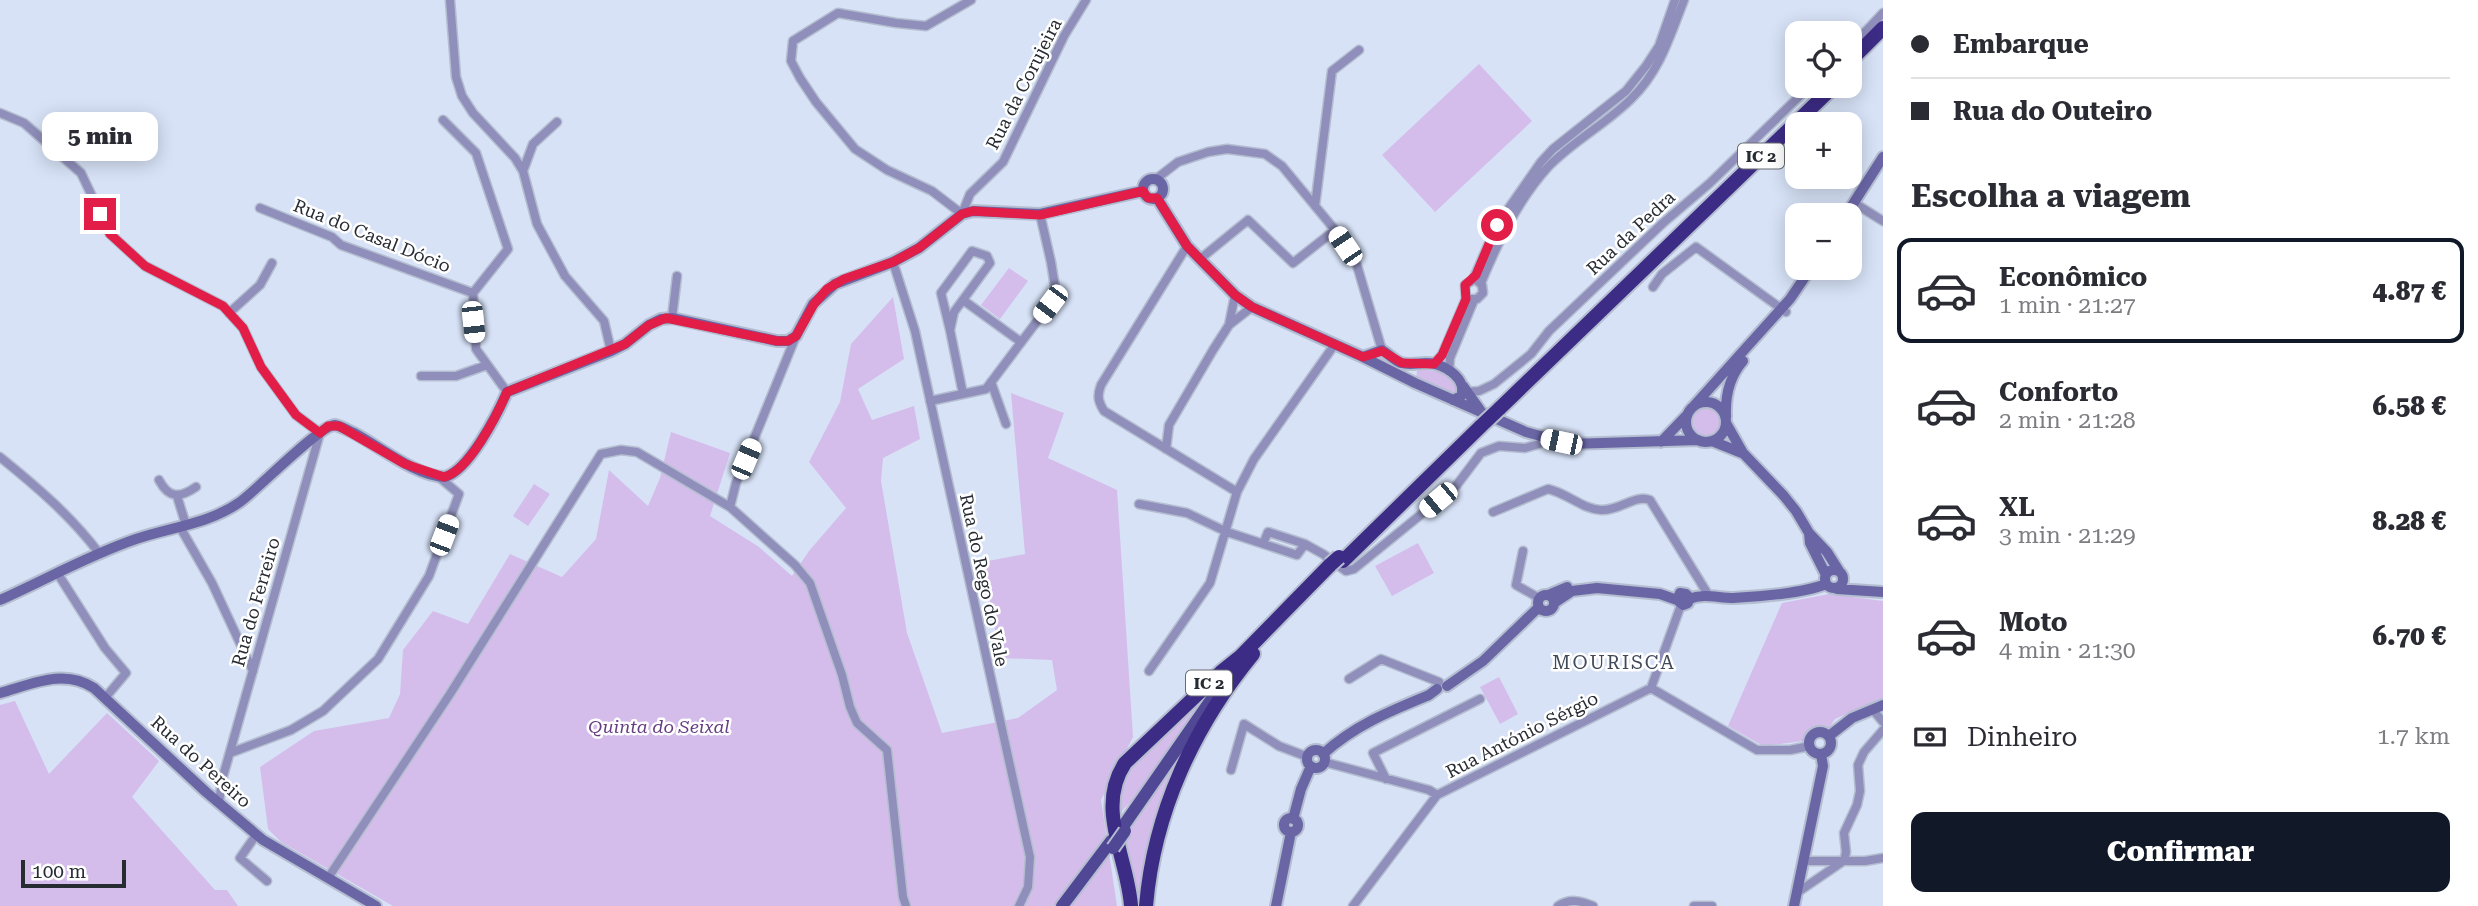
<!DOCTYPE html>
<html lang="pt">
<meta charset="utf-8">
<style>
:root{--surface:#fff;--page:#f7f7f7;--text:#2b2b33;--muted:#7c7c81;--line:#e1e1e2;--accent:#111827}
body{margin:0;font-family:"Roboto Serif",serif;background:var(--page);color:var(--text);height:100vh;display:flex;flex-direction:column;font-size:26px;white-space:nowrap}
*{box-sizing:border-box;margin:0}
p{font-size:23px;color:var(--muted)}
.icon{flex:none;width:38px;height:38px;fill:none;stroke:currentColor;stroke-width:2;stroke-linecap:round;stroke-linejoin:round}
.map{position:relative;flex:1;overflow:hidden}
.details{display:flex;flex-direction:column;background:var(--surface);width:595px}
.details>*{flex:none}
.guide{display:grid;align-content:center;height:154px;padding:0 28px;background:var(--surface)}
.tools{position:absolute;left:1785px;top:21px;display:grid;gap:14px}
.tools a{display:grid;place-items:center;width:77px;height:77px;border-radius:14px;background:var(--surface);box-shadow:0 4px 18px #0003;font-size:35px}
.scale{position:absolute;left:21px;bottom:18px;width:105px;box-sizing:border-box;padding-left:7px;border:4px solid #272c33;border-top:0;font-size:19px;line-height:24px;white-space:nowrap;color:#272c33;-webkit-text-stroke:5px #fff;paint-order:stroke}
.end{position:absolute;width:32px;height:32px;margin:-16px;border:9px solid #e11d48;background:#fff;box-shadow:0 0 0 4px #fff}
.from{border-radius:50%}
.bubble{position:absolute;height:49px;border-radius:14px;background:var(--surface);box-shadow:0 4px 18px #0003;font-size:23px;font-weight:800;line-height:49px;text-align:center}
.car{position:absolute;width:21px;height:42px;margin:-21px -10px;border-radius:9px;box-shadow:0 0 5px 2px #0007;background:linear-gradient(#fff 24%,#345 0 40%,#fff 0 76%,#345 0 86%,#fff 0)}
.guide b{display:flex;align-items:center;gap:24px;height:66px;font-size:26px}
.guide b+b{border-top:2px solid var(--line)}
.guide i{width:18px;height:18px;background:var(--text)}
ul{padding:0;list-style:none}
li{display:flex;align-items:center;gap:21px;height:105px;margin:0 14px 10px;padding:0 14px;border:4px solid transparent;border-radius:14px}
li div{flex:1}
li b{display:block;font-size:26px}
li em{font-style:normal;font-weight:800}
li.current{border-color:var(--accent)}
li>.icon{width:63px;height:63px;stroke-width:1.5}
h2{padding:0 28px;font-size:32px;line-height:84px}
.pay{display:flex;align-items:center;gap:18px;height:77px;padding:0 28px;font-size:26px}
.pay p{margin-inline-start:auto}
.button{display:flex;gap:14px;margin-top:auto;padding:14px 28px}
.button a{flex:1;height:80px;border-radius:14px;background:var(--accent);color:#fff;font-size:28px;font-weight:800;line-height:80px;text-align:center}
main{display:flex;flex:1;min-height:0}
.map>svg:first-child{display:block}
</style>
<main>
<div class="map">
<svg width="1883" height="906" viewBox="0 0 1883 906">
<rect width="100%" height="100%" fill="#d7e2f7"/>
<!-- green -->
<path fill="#d4bdea" d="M1479,64l53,57 -97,91 -53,-57z
M1009,268l19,13 -28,38 -19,-14z
M893,297l11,62 -46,30 14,31 42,-14 6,33 -37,19 -2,23 26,152 35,100 76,-15 39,-28 -5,-30 -52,-2 -17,-96 42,-8 -14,-161 53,20 -16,45 69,32 16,247 -32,63 16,106h-724l-112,-64 -13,-13 -8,-62 54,-36 75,-13 11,-24 3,-44 30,-39 35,13 42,-70 52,23 34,-38 13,-69 39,36 12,-28 11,-46 59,21 -20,63 49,31 33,29 17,-25 37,-43 -37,-46 31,-60 11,-58z
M1421,369l18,3 17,11 2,8 -4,5 -38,-17 1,-8z
M1693 422a14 14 0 1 1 28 0a14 14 0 1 1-28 0Z
M534,484l16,10 -22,32 -15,-10z
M1418,543l16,30 -42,23 -17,-30z
M1829,594l54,7v97l-48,21 -8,12 -14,-1 -10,11 -40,5 -35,-20 54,-123z
M1499,677l19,37 -18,10 -20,-37z
M1213,688l-74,105 -20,21v-21l15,-30z
M15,701l34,73 58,-61 52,48 -27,36 83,93h12l11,16h-238v-201z
M1176,762l2,1 -33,107 -6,36h-5l-12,-64z"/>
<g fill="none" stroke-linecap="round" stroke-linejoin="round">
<!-- street casing -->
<g stroke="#b4bed0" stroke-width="11">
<path id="street" d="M450,0l6,77 6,19 11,17 42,45 8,13 14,53 28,52 39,45 7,30
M971,0l-45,26 -30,-3 -58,-10 -45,28 -2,20 9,17 16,24 39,47 32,21 45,21 30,23 8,-20 33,-32 61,-126 22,-36
M1850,48l33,-35
M0,113l24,10 57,50 29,61 35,32 78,40 20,22 18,39 35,48 24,18 -98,347 -3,23
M443,120l33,33 32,96 -35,44 3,56 31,43
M523,171l10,-27 24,-22
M1156,179l22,-17 30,-10 19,-3 38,5 17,12 53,64 21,32 26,88
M1315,206l17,-135 27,-21
M1859,206l24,15
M260,208l72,29 9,8 132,48
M1187,246l-86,139c-4,11 -3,16 3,26l133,81
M1200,259l48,-39 45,43 42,-33
M893,262l22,69 115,526 -2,30 -9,19
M1481,283c17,-41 37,-83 67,-116 25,-26 58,-43 83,-68 29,-28 39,-63 53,-99
M1653,287l9,-13 34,-27 90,65
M1470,299h7l6,-6 -1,-8 -6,-5
M963,300l58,42
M229,313l31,-28 12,-22
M672,318l5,-42
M1229,325l6,-30
M950,330l-9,-37 31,-42 15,5 3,7 -36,49 -4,18 13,64
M796,336l-60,147 -6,24 65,58 15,18 32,92 8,32 7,16 30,27 16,147 3,9
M1434,364l8,-9 24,-56 -1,-14 8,-5 24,-55 44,-63 12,-13 73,-58 20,-25 13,-20 16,-46
M1449,371l1,-13 24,-58
M421,376h35l31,-11
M991,382l15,42
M1467,392l12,-1 15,-7 37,-30 18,-23 114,-108 47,-40 100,-97
M930,401l56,-12 64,-85 6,-11 -5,-31 -11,-48
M1166,449l3,-24 44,-75 16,-25 23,-18
M0,457c36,29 71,59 99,96
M159,480c10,19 21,18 37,7
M177,496l9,29
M1139,504l48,9 40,19 70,23 8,-11 -37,-12 -5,12
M1493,512l55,-23c19,4 34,20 53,21 19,1 34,-16 49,-10l59,96
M180,527l32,56 41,88
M1305,544l18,10 23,17 8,-2 102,-83 25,-33 18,-7 26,2 14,-4 5,-6
M1523,551l-7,34 23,13
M58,574l47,74 21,25 -21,25
M1149,671l61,-88 27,-91 17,-33 81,-115
M1349,679l32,-20 58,23
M1651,688l106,62h33l20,-4
M1651,688l30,-83
M1873,710l10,12
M230,753l61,-23 32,-19 55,-52 51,-83 30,-82 -20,-17
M1324,762l105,28 8,5 214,-107
M1231,770l13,-46 35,22 29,11
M1386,779l-13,-26 107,-54
M256,835l-16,23 27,23
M1804,861h61l18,-3
M1844,861l2,-9 -2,-19 13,-28 3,-14 -2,-26 6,-13 19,-22
M328,878l122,-184 151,-240 20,-4 16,2 93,55
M1798,892l44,-30
M1353,906l84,-111
M1558,906c12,-8 23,-5 35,0
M1694,906h18"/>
</g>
<!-- secondary casing -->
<g stroke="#b4bed0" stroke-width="14">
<path id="secondary" d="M1143 189a10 10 0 1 1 20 0a10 10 0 1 1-20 0Z
M1157,198l30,48 48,49 17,12 111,50 52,26 111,49 44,12 128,-4
M1846,215l37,-58
M1363,357l19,-7c7,4 11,10 19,13 12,3 23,-2 34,1 14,4 32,16 26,32l-8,4
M1463,386l17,24
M1686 422a20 20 0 1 1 40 0a20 20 0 1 1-40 0Z
M1692,408l98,-109 21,-31
M1726,417c-1,-21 3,-40 17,-56
M1726,423l17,30 41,43 12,15 13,22 1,10 16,32
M1712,441l30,12
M1661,442l26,-27
M1809,533l18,19 12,19
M1825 579a9 9 0 1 1 18 0a9 9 0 1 1-18 0Z
M1837,589l46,3
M1538 603a8 8 0 1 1 16 0a8 8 0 1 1-16 0Z
M1548,595l19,-8
M1689,599c15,-6 29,-1 44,-1 25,-1 71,-5 93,-14
M0,600c45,-20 89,-45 136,-61 35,-12 73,-15 104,-37 18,-13 80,-77 95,-77 6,1 14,6 19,8 25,13 63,44 91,44 24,-7 52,-62 62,-85l104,-41 14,-7 24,-19 12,-6 11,-1 105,23h11l8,-5 17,-32 22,-20 58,-22 26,-14 43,-34 11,-3 67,3 103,-23
M1554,603l18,-12 25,-3 63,6 17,6 6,5 5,-2 1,-6 -3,-3 -6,-1 -3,7
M1447,686l36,-25 56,-54
M0,693c32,-9 64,-25 94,-5l112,104 57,48 113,66
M1809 743a11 11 0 1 1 22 0a11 11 0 1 1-22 0Z
M1829,736l23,-18 31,-13
M1307 759a9 9 0 1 1 18 0a9 9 0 1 1-18 0Z
M1323,754c32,-29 67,-43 106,-59l8,-6
M1284 825a7 7 0 1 1 14 0a7 7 0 1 1-14 0Z
M1293,819l8,-30 10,-23
M1276,906l15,-74
M1794,906l29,-140 -2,-12"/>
</g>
<!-- primary casing -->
<g stroke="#b4bed0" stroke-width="16">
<path id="primary" d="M1124,825l105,-151
M1062,906l49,-65"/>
</g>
<!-- highway casing -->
<g stroke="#b4bed0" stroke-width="18">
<path id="highway" d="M1850,61l33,-33
M1499,409l335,-323
M1343,561l138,-135
M1131,906c-3,-47 -36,-98 -6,-143l96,-91 20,-16 89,-91
M1146,906c8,-94 48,-180 107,-252"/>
</g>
<!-- street -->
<use href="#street" stroke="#908fbb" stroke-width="8"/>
<!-- secondary -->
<use href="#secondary" stroke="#6a66a6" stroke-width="10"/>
<!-- primary -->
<use href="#primary" stroke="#514895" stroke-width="12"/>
<!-- highway -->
<use href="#highway" stroke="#3d2c86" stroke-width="14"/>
<!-- primary-bridge casing -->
<g stroke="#b4bed0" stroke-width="16" stroke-linecap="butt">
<path id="primary-bridge" d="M1113,848l12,-17"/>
</g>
<!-- highway-bridge casing -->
<g stroke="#b4bed0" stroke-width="18" stroke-linecap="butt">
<path id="highway-bridge" d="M1481,426l18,-17
M1330,565l9,-8"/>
</g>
<!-- primary-bridge -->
<use href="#primary-bridge" stroke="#514895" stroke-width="12"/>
<!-- highway-bridge -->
<use href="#highway-bridge" stroke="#3d2c86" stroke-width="14"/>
</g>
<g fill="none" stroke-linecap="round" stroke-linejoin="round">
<!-- route -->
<path stroke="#e11d48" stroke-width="9" d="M100,214l10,20 35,32 78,40 20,22 18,39 35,48 24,18 8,-7h11l66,38 39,13c25,-6 53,-62 63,-85l118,-48 24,-19 17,-7 111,23h11l8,-5 18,-32 13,-15 17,-10 49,-17 26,-14 43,-34 11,-3 67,4 103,-24 5,7h9l30,48 48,49 17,12 111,50 19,-6 20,12 32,1 8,-9 24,-56 -1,-14 11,-10 21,-50"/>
</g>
<g text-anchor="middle" stroke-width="5" stroke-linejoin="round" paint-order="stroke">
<!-- shield labels -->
<g fill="#fff" stroke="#686b70" stroke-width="2">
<rect x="1738" y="143.5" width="46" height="25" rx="5"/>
<rect x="1186" y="670.5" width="46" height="25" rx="5"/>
</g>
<g font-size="16" font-weight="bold" fill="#272c33">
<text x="1761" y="162">IC 2</text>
<text x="1209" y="689">IC 2</text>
</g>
<!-- street labels -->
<g font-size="18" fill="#272c33" stroke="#fff">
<text transform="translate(1024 84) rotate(-63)" y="6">Rua da Corujeira</text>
<text transform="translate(1631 233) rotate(-43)" y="6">Rua da Pedra</text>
<text transform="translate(372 236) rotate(22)" y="6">Rua do Casal Dócio</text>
<text transform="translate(984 580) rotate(78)" y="6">Rua do Rego do Vale</text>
<text transform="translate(256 602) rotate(-74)" y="6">Rua do Ferreiro</text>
<text transform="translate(1522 735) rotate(-27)" y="6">Rua António Sérgio</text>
<text transform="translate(201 762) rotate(42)" y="6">Rua do Pereiro</text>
</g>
<!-- park labels -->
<g font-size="18" font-style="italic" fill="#653e82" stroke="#fff">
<text x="659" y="733">Quinta do Seixal</text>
</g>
<!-- neighbourhood labels -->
<g font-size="19" letter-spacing="2" fill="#414a5b" stroke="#fff">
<text x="1614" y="669">MOURISCA</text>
</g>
</g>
</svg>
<div class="tools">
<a><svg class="icon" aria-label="locate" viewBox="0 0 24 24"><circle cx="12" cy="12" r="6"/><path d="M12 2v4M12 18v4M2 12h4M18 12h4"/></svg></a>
<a>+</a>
<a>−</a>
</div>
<div class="scale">100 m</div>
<i class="end from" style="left:1497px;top:225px"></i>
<i class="end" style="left:100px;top:214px"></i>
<div class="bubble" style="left:42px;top:112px;width:116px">5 min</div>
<i class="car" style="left:1345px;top:246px;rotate:326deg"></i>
<i class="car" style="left:1050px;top:304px;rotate:217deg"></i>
<i class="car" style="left:473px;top:322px;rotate:174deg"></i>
<i class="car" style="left:1561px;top:442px;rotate:282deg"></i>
<i class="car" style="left:746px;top:459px;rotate:23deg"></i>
<i class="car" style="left:1438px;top:500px;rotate:230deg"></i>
<i class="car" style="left:444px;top:535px;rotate:21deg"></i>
</div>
<section class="details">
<div class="guide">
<b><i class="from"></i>Embarque</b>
<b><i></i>Rua do Outeiro</b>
</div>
<h2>Escolha a viagem</h2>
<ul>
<li class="current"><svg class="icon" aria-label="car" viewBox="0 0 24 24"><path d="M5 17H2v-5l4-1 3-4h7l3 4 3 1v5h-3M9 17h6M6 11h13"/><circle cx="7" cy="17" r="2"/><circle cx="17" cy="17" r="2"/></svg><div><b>Econômico</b><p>1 min · 21:27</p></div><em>4.87 €</em></li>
<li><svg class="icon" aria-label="car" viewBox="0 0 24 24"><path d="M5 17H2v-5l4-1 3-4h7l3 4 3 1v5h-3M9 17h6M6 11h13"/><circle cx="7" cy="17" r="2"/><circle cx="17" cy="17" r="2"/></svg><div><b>Conforto</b><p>2 min · 21:28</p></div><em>6.58 €</em></li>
<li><svg class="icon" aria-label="car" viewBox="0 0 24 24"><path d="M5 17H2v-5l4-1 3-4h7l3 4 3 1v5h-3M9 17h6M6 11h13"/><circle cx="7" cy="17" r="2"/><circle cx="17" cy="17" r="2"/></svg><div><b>XL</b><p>3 min · 21:29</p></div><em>8.28 €</em></li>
<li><svg class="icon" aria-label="car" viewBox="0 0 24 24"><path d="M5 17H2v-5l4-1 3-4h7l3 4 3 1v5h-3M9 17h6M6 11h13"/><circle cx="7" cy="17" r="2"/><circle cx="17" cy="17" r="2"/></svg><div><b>Moto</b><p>4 min · 21:30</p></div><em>6.70 €</em></li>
</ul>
<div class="pay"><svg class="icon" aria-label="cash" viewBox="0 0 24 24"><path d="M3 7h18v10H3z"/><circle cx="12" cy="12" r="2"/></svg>Dinheiro<p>1.7 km</p></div>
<div class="button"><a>Confirmar</a></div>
</section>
</main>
